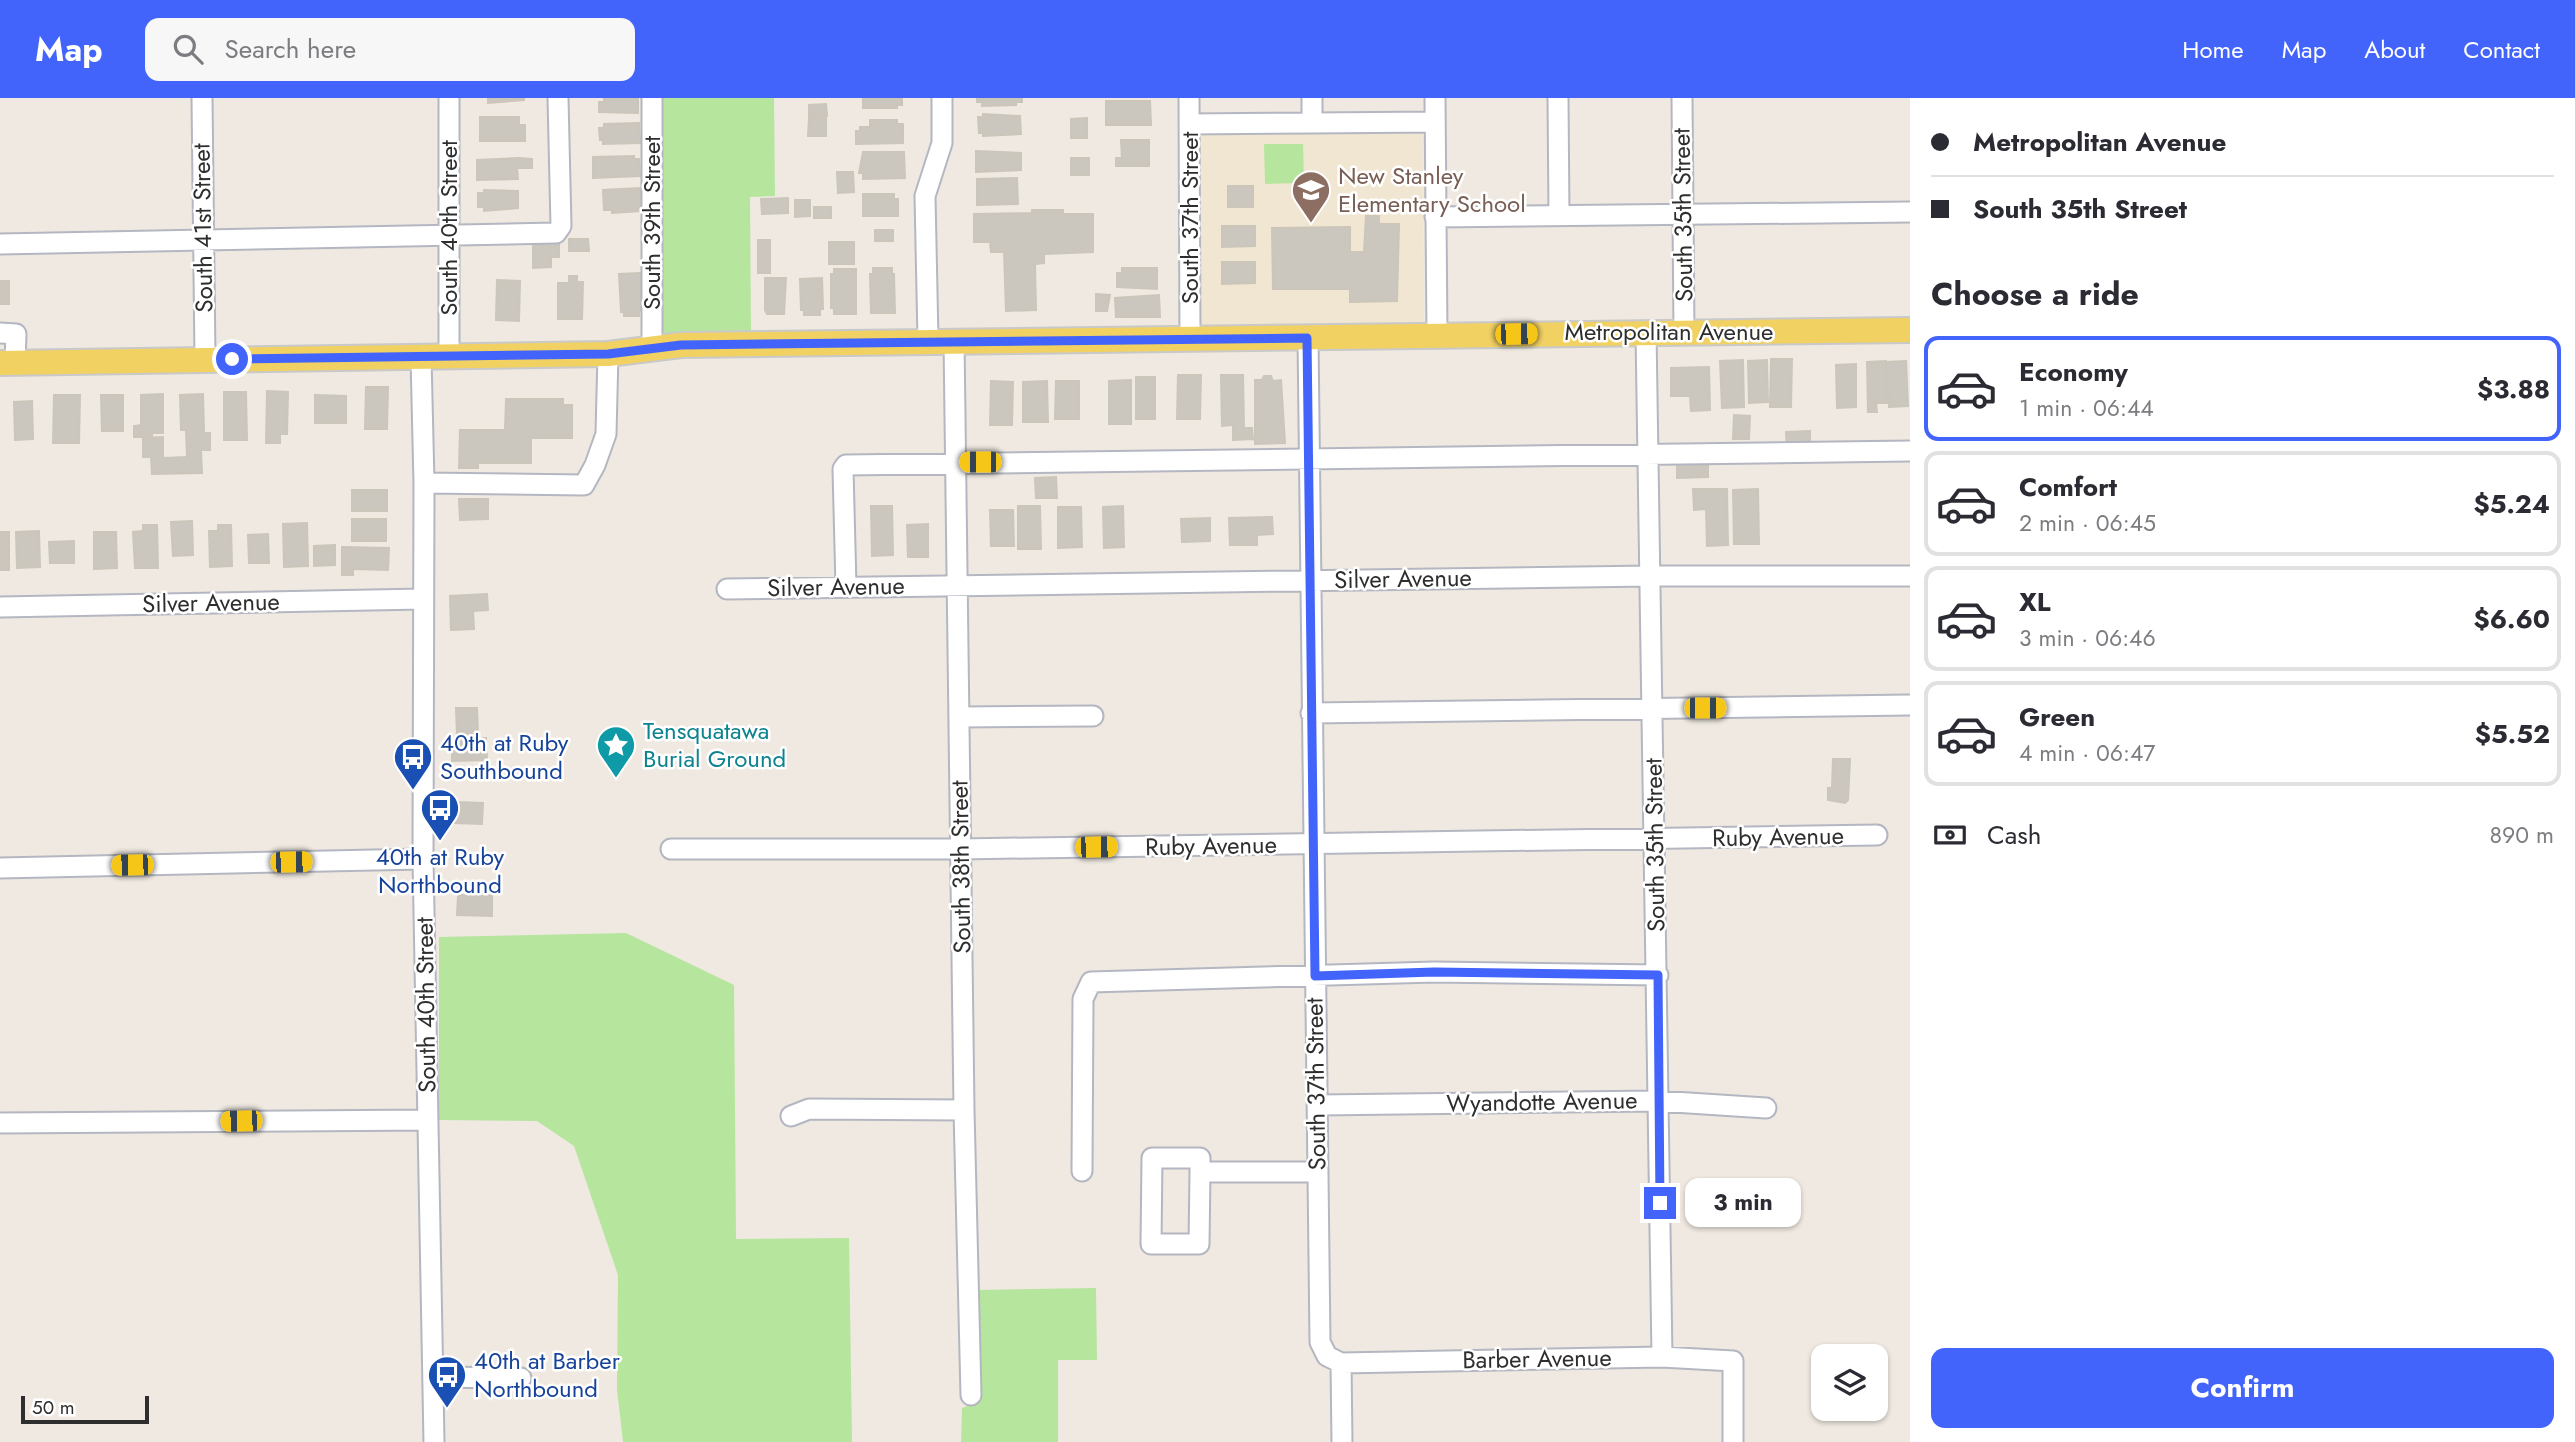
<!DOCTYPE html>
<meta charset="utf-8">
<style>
:root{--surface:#fff;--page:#f7f7f7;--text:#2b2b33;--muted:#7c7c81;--line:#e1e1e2;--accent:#4264fb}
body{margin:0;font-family:Jost,sans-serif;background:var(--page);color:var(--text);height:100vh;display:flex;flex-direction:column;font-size:26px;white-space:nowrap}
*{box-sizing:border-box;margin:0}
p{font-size:23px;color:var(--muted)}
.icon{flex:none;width:38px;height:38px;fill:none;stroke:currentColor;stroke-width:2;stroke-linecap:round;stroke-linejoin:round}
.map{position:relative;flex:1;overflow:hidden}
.drawer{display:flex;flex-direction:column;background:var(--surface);width:665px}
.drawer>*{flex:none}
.guide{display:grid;align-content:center;height:154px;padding:0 21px;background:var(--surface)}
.buttons{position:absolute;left:1811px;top:1246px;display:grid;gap:14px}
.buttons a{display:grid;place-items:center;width:77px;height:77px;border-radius:14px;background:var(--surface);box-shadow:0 2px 5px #0004;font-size:35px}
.scale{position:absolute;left:21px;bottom:18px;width:128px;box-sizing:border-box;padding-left:7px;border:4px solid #2e2e2e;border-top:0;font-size:19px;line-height:24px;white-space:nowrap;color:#2e2e2e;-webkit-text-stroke:5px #fff;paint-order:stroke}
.end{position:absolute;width:32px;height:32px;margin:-16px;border:9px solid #4264fb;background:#fff;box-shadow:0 0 0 4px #fff}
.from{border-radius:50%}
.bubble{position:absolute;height:49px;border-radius:14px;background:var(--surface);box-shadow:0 2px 5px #0004;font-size:23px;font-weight:700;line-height:49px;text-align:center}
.car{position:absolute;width:21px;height:42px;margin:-21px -10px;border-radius:9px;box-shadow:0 0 5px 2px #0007;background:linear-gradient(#f5c518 24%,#345 0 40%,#f5c518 0 76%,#345 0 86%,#f5c518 0)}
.guide b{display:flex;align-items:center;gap:24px;height:66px;font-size:26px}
.guide b+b{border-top:2px solid var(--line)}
.guide i{width:18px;height:18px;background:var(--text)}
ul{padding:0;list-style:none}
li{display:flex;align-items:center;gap:21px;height:105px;margin:0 14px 10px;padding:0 7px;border:4px solid var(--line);border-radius:14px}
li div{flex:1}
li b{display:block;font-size:26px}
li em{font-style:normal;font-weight:700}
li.selected{border-color:var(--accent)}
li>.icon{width:63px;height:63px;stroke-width:1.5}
h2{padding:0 21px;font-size:32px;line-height:84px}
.pay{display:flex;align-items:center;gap:18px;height:77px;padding:0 21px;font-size:26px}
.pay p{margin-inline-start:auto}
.action{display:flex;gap:14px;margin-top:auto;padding:14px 21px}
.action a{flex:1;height:80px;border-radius:14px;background:var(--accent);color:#fff;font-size:28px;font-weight:700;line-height:80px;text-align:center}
header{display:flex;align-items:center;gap:42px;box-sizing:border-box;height:98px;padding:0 35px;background:var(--accent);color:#fff}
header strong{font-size:33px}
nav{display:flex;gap:38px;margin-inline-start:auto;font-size:24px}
.search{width:490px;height:63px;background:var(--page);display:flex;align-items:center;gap:18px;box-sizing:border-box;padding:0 24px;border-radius:14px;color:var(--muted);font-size:26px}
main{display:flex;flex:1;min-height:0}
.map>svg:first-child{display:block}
</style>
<header>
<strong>Map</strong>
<div class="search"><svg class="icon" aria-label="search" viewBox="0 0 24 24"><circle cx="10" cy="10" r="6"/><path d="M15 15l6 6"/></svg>Search here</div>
<nav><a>Home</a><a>Map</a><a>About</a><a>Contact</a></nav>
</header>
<main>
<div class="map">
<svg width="1910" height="1344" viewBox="0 0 1910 1344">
<rect width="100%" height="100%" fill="#efe9e1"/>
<!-- education -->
<path fill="#f0e6d1" d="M1422,28l2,192 -3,7 -219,4 -3,-4v-196z"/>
<!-- green -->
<path fill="#b6e59e" d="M661,0h113l1,98 -25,1 1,138 -88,2 -3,-4z
M1264,46h39l1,39 -39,1z
M626,835l108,52 2,254 113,-1 3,204h-229l-6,-53 1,-114 -44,-129 -37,-25 -98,-1v-183z
M1096,1190l1,72h-39v82h-97l1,-34 18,-7 -4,-111z"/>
<!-- building -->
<path fill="#cbc7bf" stroke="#cbc5ba" stroke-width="2" d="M488,0h36v2l-36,3z
M604,0h34v15l-39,-1v-10h5z
M863,0h39v7h-5v3h-34z
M977,0h45v4h-6v3l-34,1v-4h-5z
M1106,3h44l1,24h-45z
M826,6l1,12 -18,1v-12z
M983,16l37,2 1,18 -38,2v-3h-4l-1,-16h5z
M480,19h39v8h6v16h-45z
M809,20h17v18h-18z
M1087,20v20h-16v-19z
M870,22h27v4h6v19l-47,1v-13h4v-4h10z
M639,25l1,20 -37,1v-4h-3l-1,-12h5v-4z
M1121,42h28v26h-33v-8h6z
M976,53l45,2v17l-45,2z
M863,54h41l1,26 -42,1v-6h-4z
M634,58v3h5l1,17 -47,2v-21z
M518,60l14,1v9h-15l1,11 -41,1v-20z
M1071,60h18v17h-18z
M837,74h16l1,20 -16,1z
M1017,80l1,26 -41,1v-26z
M1228,88h25v21h-25z
M640,90l1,23 -29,2v-3h-8l-1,-20z
M484,92l34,1v17l-34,3v-4h-6v-14h6z
M863,96h31v5h4v17h-35z
M788,100v15l-26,1 -1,-15z
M795,102h15v16l-15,1z
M814,109h17v11h-17z
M1032,112h31v4h30v38l-49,2v9l-9,1 1,46 -30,1 -2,-59h-13l-1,-10h-16v-28l58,-1z
M1366,118h13v8h20l-2,77 -47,1v-13h-77l-1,-61 78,-1v25h14z
M1222,128h33v20l-33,1z
M875,132h18v11h-18z
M569,141h19l1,12h-20z
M758,142h12v33h-12z
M533,144h26v15h-8v10l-18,1z
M829,144h25v22h-25z
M1222,164h33v21l-33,1z
M873,170h19v6h2l1,39h-24l-1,-39h3z
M1122,170h35v21l-40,-2v-14h5z
M834,171h22v45h-22v-6h-3v-34h3z
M640,175l2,37 -3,1v5h-15v-4h-3l-2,-38z
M569,178h8v6h6l-1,37h-24v-36h11z
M765,180h21l-2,36h-17l-2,-4z
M822,180l1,31h-3v6h-16v-5h-3l-1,-31z
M497,182l23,1 -1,40 -23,-1z
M0,183h9v23h-9z
M1096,196l14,1 -3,16h-11z
M1159,197l1,22h-44l-1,-19z
M1771,261h21l-1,48h-21z
M1743,262l1,47 -22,1 -2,-47z
M1767,262l1,42 -19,1 -1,-42z
M1886,263l1,42h-11l1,9h-9l-1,-50z
M1906,263l2,45 -19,1 -2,-45z
M1856,266v43l-19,1 -1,-43z
M1709,269l1,43 -19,1 -1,-15h-19v-28z
M1178,277h23l-1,44h-23z
M1221,277h22l1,53h8l1,11 -20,1v-15l-11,1z
M1264,278h7l2,5 8,-1 4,63 -30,1v-64h7z
M1136,279h19v42h-19z
M1131,282v44h-22v-43z
M991,283l22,1 -1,43h-22z
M1047,283l1,41h-25v-40z
M1056,283h23v38h-24z
M366,289h22l-1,42h-22z
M267,293l21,1 -1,42h-7v9h-14z
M224,294h22l1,48h-23z
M163,296v39h-11v4h-18v-11l7,-1v-30z
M203,296l1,39h6v17h-9l1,23 -50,1 -1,-17h-8v-19l20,-1v21l24,-1 -1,-27h-5l-1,-35z
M54,297h26l-1,48h-26z
M101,297h22v36h-21z
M315,297l31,1v27h-31z
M506,301h57v6h9v33h-41v25h-53v5h-19l1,-38h45z
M32,303l1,38 -18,1 -1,-38z
M1734,317l16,1 -1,23h-16z
M1810,333v16l-23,1 -1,-16z
M1708,361v18l-31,1v-18z
M1056,379l1,21h-21l-1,-20z
M1693,391h34l1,56 -21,1 -1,-37 -12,1z
M1758,391l1,55h-25l-1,-54z
M352,392h35v21h-35z
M459,401h29v20l-28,1z
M871,408h21l1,49 -21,1z
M1018,408h22l1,43h-23z
M1123,408l1,41 -20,1 -1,-41z
M1058,409h23l1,40 -24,1z
M990,412h23l1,36h-23z
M1272,419l1,17 -16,1v10h-27l-1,-27z
M1210,420v23l-28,1 -1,-23z
M352,421h34v22h-34z
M192,423l1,34 -20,1 -2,-34z
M307,425l1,43 -24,1 -1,-43z
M928,426v33h-20l-1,-32z
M143,427h14l1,43h-23l-2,-36 10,-1z
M218,427h13l1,41 -22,1 -1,-36h9z
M39,433l1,36 -23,1 -1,-36z
M0,434h9v38h-9z
M94,434h22l1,36 -23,1z
M268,436l1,29h-20l-1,-28z
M74,443v22h-24l-1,-21z
M335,447v20l-21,1v-20z
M342,449l47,1 -1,22 -35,-1v6h-11z
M487,496l1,16 -15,1 1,18 -23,1 -1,-34z
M456,610h21l1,26 -21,1z
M486,640l1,22 -35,1v-22z
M1833,661h17l-2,41 -3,3 -17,-3v-12h4z
M456,704l27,1 -1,21 -27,-1z
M458,797h34v21l-35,-1z"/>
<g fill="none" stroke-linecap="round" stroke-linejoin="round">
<!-- minor casing -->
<g stroke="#b4b7c1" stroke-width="23">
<path id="minor" d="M202,0l3,261
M652,0v249
M1189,0l1,241
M1435,0l2,237
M1558,0l1,117
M1682,0l2,234
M1312,25l123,-1
M1189,26l123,-1v-25
M1435,119l475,-5
M0,146l556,-11 5,-7 -3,-128
M1646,234l16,1025
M0,235l16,1 -1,29
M1308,239l12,1005 7,14 14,7 321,-6 71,4v81
M928,242l-3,-144 17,-53v-45
M954,242l10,770 7,285
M421,259l3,126 -1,376 11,583
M449,259v-259
M424,385l160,2 11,-20 11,-31 2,-80
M846,489l-3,-118 3,-4 1064,-14
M727,491l924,-13h259
M0,509l423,-8
M1311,615l599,-8
M959,619l134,-1
M671,751h289l917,-14
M0,770l423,-9
M1318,1007l340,-4 108,7
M791,1018l18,-7 155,1
M0,1025l428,-3
M1082,1073l1,-172 8,-17 343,-10 224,3
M1200,1074v-14h-48l-1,86h48l1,-72h117
M1341,1265l1,79
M433,1279l88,1"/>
</g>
<!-- major casing -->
<g stroke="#c9c9c9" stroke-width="28">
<path id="major" d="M0,265l608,-9 73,-9 1229,-15"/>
</g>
<!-- minor -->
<use href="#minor" stroke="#fff" stroke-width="19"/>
<!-- major -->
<use href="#major" stroke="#f2d163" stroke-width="24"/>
</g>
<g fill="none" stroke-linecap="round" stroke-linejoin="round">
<!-- route -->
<path stroke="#4264fb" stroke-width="9" d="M232,261l376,-5 73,-9 626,-7 8,638 119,-4 224,3 2,228"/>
</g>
<!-- icons -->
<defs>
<g id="school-pin" transform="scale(2.0125)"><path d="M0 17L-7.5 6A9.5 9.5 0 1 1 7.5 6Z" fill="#8d6e63" stroke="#fff"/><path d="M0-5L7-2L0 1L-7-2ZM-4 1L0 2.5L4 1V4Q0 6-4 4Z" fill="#fff"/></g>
<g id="sight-pin" transform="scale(2.0125)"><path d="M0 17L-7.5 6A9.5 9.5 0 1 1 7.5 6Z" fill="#0f9aa8" stroke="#fff"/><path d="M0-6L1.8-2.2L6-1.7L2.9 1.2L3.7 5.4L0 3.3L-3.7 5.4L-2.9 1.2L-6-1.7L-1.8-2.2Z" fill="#fff"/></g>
<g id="bus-pin" transform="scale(2.0125)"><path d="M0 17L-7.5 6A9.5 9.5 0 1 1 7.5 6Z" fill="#1a4fb4" stroke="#fff"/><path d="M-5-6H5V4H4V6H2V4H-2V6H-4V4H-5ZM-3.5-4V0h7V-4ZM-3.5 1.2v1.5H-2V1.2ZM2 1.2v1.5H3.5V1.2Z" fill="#fff"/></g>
</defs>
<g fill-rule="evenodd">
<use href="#school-pin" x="1311" y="92"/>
<use href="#sight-pin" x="616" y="647"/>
<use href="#bus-pin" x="413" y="659"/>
<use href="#bus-pin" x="440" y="710"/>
<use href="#bus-pin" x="447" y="1277"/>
</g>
<g text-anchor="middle" stroke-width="5" stroke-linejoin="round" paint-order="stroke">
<!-- education labels -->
<g font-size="24" fill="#785e54" stroke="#fff" text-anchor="start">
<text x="1338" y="86">New Stanley<tspan x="1338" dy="28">Elementary School</tspan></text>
</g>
<!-- street labels -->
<g font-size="24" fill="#2e2e2e" stroke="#fff">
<text transform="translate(1683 117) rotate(-91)" y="8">South 35th Street</text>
<text transform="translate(1190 120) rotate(-90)" y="8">South 37th Street</text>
<text transform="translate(652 125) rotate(-90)" y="8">South 39th Street</text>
<text transform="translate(203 130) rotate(-91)" y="8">South 41st Street</text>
<text transform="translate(449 130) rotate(-90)" y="8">South 40th Street</text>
<text x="1669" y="242">Metropolitan Avenue</text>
<text transform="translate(1403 481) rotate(-1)" y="8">Silver Avenue</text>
<text transform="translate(836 489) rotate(-1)" y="8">Silver Avenue</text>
<text transform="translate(211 505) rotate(-1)" y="8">Silver Avenue</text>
<text transform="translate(1778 739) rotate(-1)" y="8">Ruby Avenue</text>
<text transform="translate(1655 747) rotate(-91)" y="8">South 35th Street</text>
<text transform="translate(1211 748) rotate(-1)" y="8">Ruby Avenue</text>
<text transform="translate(961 769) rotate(-91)" y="8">South 38th Street</text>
<text transform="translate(426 907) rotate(-91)" y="8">South 40th Street</text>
<text transform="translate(1316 986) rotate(-91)" y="8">South 37th Street</text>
<text transform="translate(1542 1004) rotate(-1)" y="8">Wyandotte Avenue</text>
<text transform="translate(1537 1261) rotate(-1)" y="8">Barber Avenue</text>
</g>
<!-- culture labels -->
<g font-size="24" fill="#0d838f" stroke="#fff" text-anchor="start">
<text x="643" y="641">Tensquatawa<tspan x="643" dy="28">Burial Ground</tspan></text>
</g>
<!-- transit labels -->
<g font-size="24" fill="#164399" stroke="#fff" text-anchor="start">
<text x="440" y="653">40th at Ruby<tspan x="440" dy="28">Southbound</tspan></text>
<text x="440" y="767" text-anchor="middle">40th at Ruby<tspan x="440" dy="28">Northbound</tspan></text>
<text x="474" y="1271">40th at Barber<tspan x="474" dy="28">Northbound</tspan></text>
</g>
</g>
</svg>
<div class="buttons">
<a><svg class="icon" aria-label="layers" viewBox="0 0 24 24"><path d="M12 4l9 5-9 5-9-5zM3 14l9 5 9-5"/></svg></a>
</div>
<div class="scale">50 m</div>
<i class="end from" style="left:232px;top:261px"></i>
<i class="end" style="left:1660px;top:1105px"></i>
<div class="bubble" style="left:1685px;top:1080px;width:116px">3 min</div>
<i class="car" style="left:1516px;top:236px;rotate:89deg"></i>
<i class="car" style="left:980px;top:364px;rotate:270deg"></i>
<i class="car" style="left:1705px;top:610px;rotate:90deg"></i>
<i class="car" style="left:1096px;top:749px;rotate:89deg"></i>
<i class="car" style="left:291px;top:764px;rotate:89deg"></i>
<i class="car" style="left:132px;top:767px;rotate:269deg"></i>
<i class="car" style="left:241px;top:1023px;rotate:269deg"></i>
</div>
<section class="drawer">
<div class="guide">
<b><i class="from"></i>Metropolitan Avenue</b>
<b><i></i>South 35th Street</b>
</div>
<h2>Choose a ride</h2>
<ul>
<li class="selected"><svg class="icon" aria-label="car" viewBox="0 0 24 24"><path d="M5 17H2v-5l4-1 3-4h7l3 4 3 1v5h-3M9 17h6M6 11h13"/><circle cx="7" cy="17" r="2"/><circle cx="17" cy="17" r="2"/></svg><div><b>Economy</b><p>1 min · 06:44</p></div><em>$3.88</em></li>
<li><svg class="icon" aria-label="car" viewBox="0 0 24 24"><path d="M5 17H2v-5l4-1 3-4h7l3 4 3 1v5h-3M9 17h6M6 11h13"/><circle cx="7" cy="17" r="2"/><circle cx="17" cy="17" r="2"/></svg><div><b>Comfort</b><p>2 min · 06:45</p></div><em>$5.24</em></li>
<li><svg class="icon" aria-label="car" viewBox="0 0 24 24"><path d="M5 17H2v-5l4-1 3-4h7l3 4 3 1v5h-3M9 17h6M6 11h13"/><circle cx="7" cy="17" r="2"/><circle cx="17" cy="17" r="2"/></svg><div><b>XL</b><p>3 min · 06:46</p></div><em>$6.60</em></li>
<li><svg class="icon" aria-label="car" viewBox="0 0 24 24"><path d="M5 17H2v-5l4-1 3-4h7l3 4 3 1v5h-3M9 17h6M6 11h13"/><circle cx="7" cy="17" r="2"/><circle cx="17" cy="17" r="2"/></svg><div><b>Green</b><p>4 min · 06:47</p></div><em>$5.52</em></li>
</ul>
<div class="pay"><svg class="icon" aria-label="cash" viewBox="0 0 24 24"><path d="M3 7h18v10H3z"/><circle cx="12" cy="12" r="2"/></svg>Cash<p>890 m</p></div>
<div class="action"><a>Confirm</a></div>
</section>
</main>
